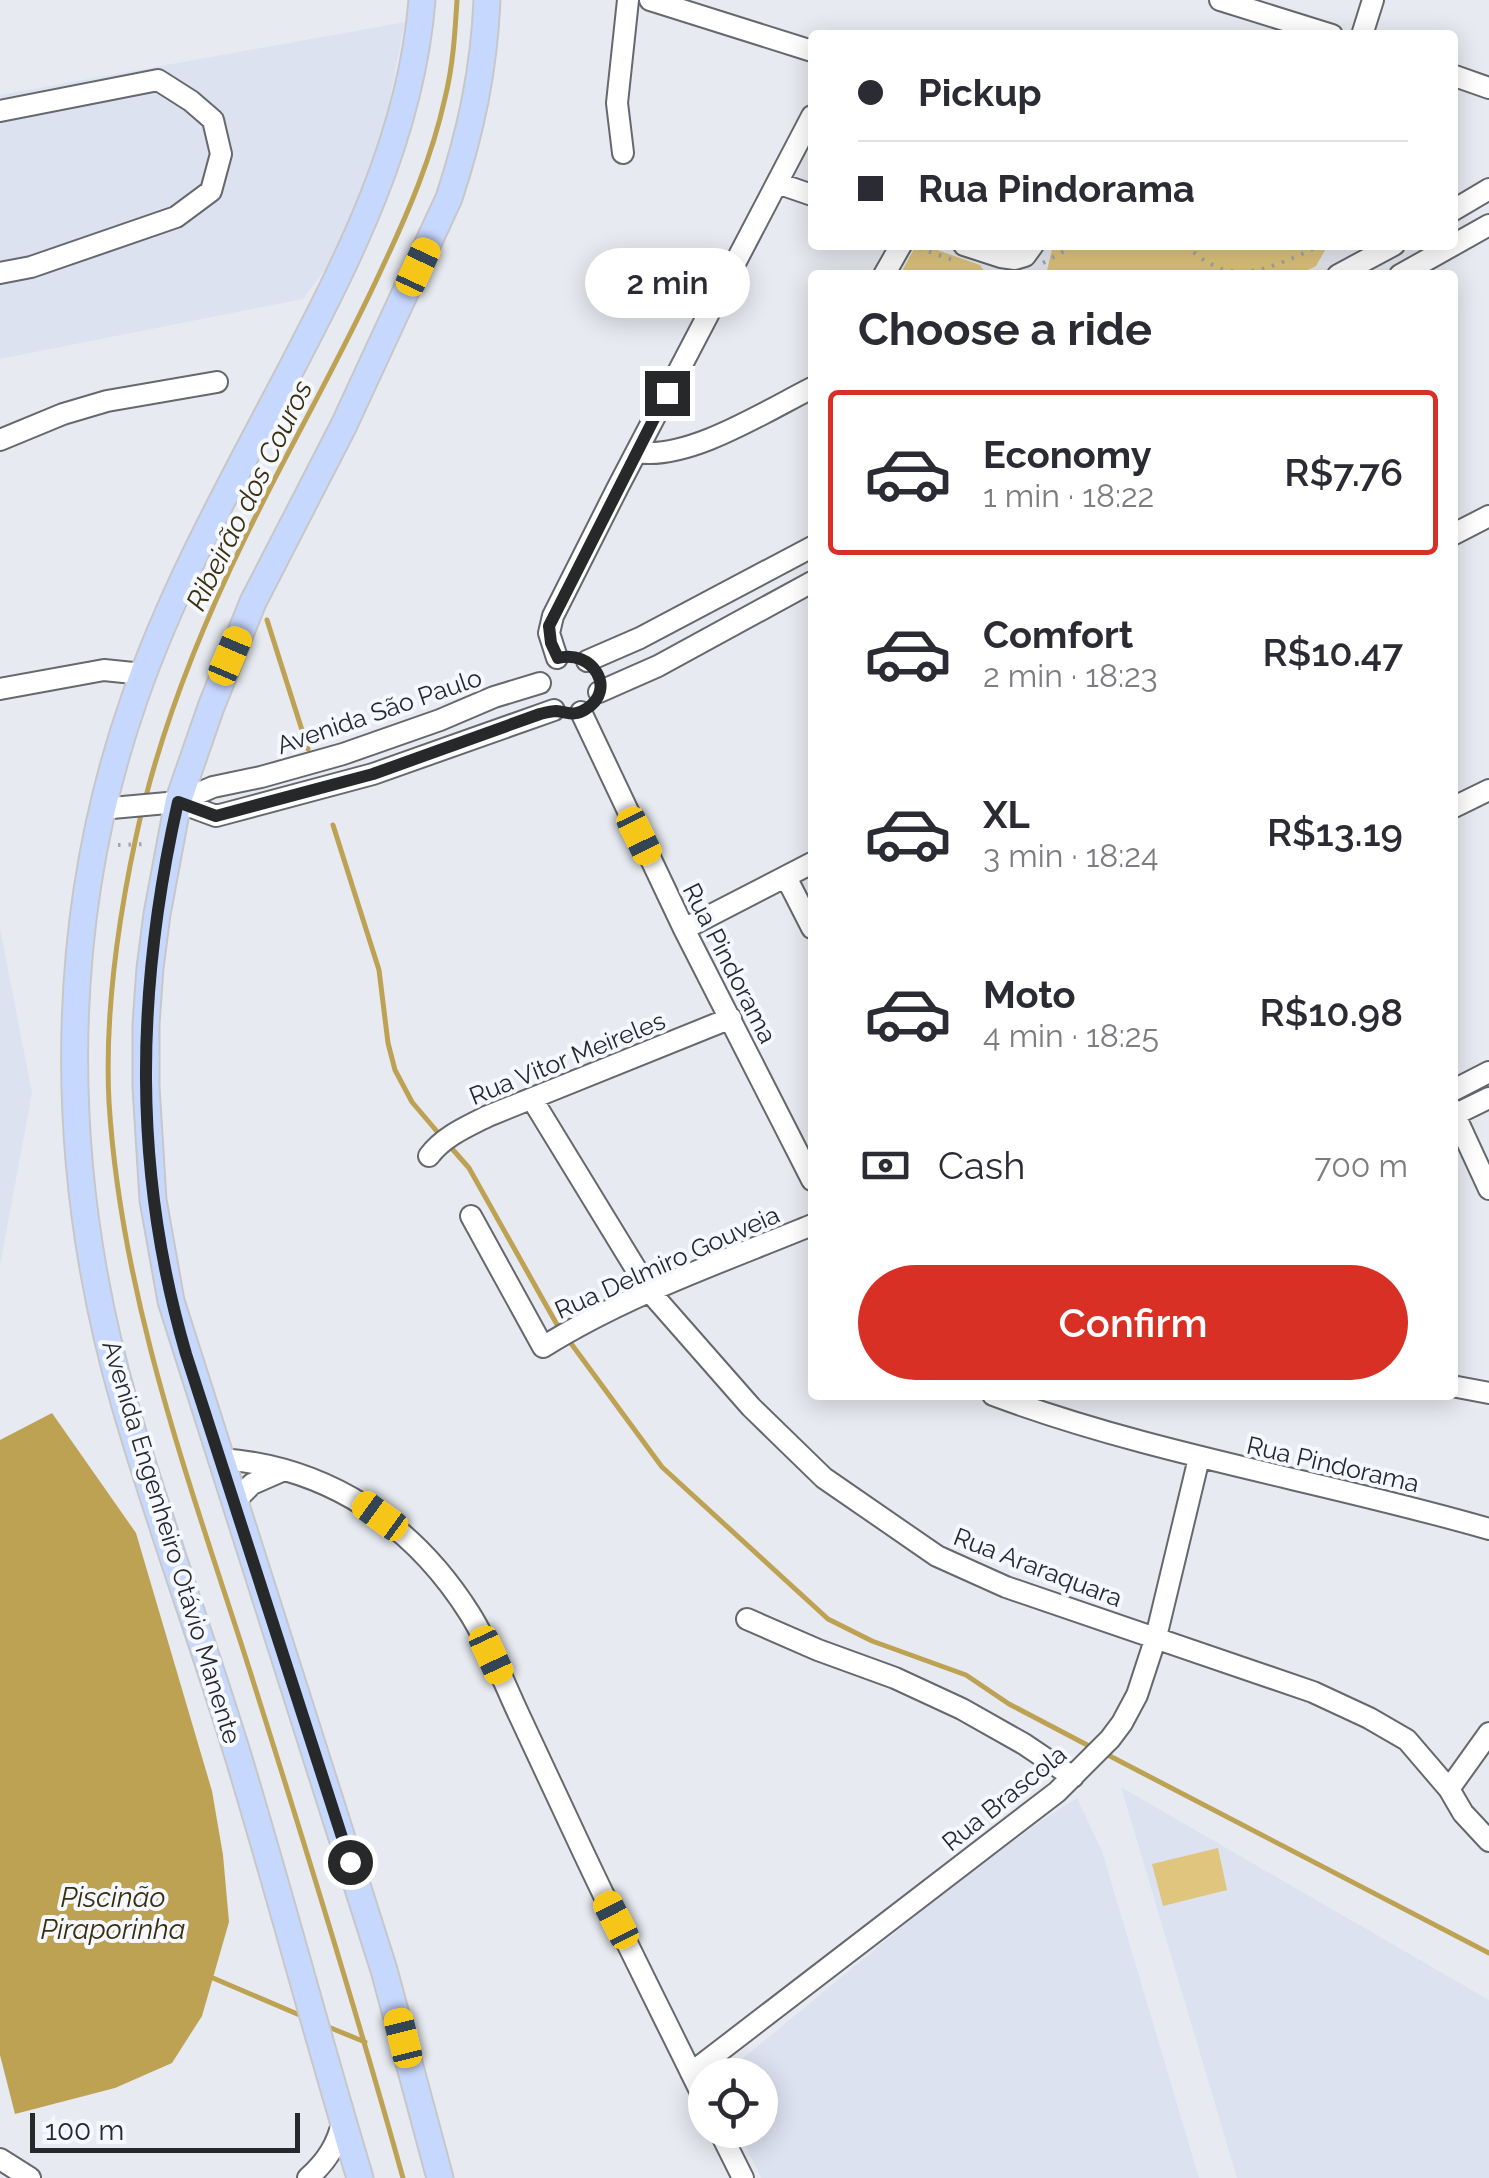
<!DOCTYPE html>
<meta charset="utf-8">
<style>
:root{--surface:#fff;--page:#f2f2f3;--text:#2b2b33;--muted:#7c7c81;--line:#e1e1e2;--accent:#d93025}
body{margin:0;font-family:Raleway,sans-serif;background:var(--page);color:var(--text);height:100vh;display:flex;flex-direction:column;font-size:38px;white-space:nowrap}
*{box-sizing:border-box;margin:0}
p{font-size:32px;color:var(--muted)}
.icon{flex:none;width:55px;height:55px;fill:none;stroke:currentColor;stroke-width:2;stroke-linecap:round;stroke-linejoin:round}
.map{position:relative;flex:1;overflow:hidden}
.panel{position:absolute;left:808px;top:270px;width:650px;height:1130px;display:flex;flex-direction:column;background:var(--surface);border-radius:10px;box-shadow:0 5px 25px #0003}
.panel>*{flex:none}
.hud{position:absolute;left:808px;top:30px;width:650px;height:220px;border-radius:10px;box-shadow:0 5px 25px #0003;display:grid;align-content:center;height:220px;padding:0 50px;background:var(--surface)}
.buttons{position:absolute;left:688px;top:2058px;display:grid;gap:20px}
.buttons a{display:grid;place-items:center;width:90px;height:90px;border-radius:50%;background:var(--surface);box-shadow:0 5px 25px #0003;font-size:50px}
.scale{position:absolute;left:30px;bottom:25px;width:270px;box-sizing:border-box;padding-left:10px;border:5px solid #27282a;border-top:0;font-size:28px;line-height:35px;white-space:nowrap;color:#27282a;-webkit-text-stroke:8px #f5f8ff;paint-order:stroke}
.end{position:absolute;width:45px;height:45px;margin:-22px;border:12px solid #27282a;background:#fff;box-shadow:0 0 0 5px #fff}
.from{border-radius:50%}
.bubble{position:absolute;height:70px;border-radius:35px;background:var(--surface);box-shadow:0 5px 25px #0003;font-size:32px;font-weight:600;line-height:70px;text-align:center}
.car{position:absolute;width:30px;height:60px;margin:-30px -15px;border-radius:12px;box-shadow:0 0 8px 2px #0007;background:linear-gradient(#f5c518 24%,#345 0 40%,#f5c518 0 76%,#345 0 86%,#f5c518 0)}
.hud b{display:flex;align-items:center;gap:35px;height:95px;font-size:38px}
.hud b+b{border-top:2px solid var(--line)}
.hud i{width:25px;height:25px;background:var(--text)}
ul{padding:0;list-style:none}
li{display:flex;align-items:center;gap:30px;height:165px;margin:0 20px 15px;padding:0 30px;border:5px solid transparent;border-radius:10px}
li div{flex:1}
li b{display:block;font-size:38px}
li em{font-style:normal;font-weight:600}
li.selected{border-color:var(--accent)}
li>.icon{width:90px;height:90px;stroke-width:1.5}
h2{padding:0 50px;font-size:45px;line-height:120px}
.pay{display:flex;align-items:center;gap:25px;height:110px;padding:0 50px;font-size:38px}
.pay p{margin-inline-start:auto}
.cta{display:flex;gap:20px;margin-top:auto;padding:20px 50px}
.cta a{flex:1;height:115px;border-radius:60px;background:var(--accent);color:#fff;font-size:40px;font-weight:600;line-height:115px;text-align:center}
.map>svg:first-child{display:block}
</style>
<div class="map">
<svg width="1489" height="2178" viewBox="0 0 1489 2178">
<rect width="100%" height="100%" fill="#e7ebf1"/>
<!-- built -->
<path fill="#dce2f0" d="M405,22l-23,116 -49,121 -30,40 -303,60v-264z
M0,928l32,165 -32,173z
M1121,1787l368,213v178h-252z
M1077,1798l25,53 97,327h-438l-23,-48h22v-55h-35v-2l211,-174 105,-78z"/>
<!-- green -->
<path fill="#dfc57d" d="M916,245h7l57,20 5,7 -1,3h-84z
M1053,245h275l-12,21 -18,9h-252z
M1218,1848l9,42 -64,16 -11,-42z"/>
<!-- water -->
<path fill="#bea254" d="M52,1413l84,120 76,258 11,64 6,67 -27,94 -30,47 -57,25 -100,26 -15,-59v-615z"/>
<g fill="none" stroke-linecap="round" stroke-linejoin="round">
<!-- stream -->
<path stroke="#bea254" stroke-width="5" d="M267,620l41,129
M145,800c23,-90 59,-178 100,-262 44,-91 95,-178 137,-270 26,-55 50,-111 63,-170 8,-32 10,-65 12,-98
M142,810c-22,95 -38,195 -33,292 12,195 80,379 139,563 54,170 107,341 155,513
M333,825l46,145 9,73 7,27 17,32 28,33
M447,1143l22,25 91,162
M567,1338l95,129 166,152 44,22 94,34 43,29 82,43
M1106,1754l383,199
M213,1978l89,38
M326,2026l39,16"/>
<!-- minor casing -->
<g stroke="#65686d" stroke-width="24">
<path id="minor" d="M650,0l162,51
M1220,0l112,35
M1362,35l11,-35
M1452,75l37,13
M0,111l158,-31 33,21 22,19 8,34 -10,37 -35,26 -145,50 -31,6
M623,153l-6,-50 11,-103
M777,183l35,12
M1452,211l37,-22
M964,245l37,12 14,2
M1015,259l10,-3 8,-11
M884,275l17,-30
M1338,275l56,-30
M1400,275l89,-50
M0,440l63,-26 44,-13 110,-19
M637,452c51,9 129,-41 175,-64
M1452,535l37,-19
M557,658l-8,-25 4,-17 65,-129 194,-371
M587,661l53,-23 172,-91
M0,689l104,-19 39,4
M599,692l59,-26 154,-84
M581,712l103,217 128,251
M178,802l38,14 157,-42 181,-64
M1452,808l37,-18
M101,809l77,-7 35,-15 48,-10 82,-23 97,-34 54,-23 46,-14
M786,877l26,51
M684,929l128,-66
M1452,1091l37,-19
M532,1099l118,193 101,115 73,71 113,78 69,31 307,105 56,26 38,22 42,49 14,24 26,28
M1452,1109l37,80
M1452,1116l37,-18
M429,1156c14,-19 37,-29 59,-40l243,-98
M471,1216l72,131c83,-52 179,-85 269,-122
M1452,1386l37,7
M993,1395c161,60 331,86 496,134
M222,1459c107,8 192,66 248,155 20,32 34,69 50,103 19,41 39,83 58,124 41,88 85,174 127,260
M235,1501l17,-17 32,-14
M747,1619l71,31 77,28 67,31 62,35 49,33
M1449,1789l40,-56
M691,2073l366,-281 53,-53 12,-16 15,-28 19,-58 43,-179
M719,2130l24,48
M0,2159l30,19
M308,2178c19,-17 29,-33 35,-58"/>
</g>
<!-- major casing -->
<g stroke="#c7c7c8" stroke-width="29">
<path id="major" d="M360,2178c-42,-139 -79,-280 -121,-419 -36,-118 -79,-233 -113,-350 -68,-233 -72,-482 9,-712 39,-112 98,-217 153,-322 62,-119 123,-238 134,-375
M440,2178l-56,-208 -213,-669 -18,-101 -7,-113v-63l4,-56 7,-54 21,-112 33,-95 42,-105 90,-175 106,-229c22,-67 35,-128 38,-198"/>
</g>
<!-- path -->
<path stroke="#a3a6ab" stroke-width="4" stroke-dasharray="2.5 8" stroke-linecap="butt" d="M1186,245c46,47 85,22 136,0
M919,248l34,12
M1043,263l32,-18
M118,845l31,-1"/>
<!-- minor -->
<use href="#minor" stroke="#fff" stroke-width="20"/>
<!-- major -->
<use href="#major" stroke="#c7d8ff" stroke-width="25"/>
</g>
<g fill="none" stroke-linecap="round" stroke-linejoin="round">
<!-- route -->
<path stroke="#27282a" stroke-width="12" d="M350,1862l-164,-508c-54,-185 -50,-365 -8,-552l38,14 157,-42 167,-60c4,-1 12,-3 16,-3 12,1 18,6 30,-2 32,-20 6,-60 -28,-51l-7,-15 -2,-17 118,-233"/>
</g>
<g text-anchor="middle" stroke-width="8" stroke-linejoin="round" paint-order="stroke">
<!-- street labels -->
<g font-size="25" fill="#27282a" stroke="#f5f8ff">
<text transform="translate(379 711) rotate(-19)" y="9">Avenida São Paulo</text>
<text transform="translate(730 963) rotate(63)" y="9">Rua Pindorama</text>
<text transform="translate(567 1058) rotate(-22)" y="9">Rua Vitor Meireles</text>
<text transform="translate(667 1262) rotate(-24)" y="9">Rua Delmiro Gouveia</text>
<text transform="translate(1333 1464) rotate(13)" y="9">Rua Pindorama</text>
<text transform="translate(172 1542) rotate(73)" y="9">Avenida Engenheiro Otávio Manente</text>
<text transform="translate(1038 1567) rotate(21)" y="9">Rua Araraquara</text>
<text transform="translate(1004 1798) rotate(-39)" y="9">Rua Brascola</text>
</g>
<!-- water labels -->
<g font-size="28" font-style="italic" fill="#3a2f0b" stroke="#f5f8ff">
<text transform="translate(249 495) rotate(-64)" y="10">Ribeirão dos Couros</text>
<text x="113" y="1907">Piscinão<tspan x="113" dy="32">Piraporinha</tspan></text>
</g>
</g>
</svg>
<div class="buttons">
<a><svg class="icon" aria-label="locate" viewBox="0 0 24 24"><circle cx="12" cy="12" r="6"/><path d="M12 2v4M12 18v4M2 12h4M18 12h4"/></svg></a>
</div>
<div class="scale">100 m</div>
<i class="end from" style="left:350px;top:1862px"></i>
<i class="end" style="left:667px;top:393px"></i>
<div class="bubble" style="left:585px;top:248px;width:165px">2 min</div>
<i class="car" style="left:418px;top:267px;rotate:25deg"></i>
<i class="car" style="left:230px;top:656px;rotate:23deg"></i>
<i class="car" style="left:639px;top:836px;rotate:154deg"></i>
<i class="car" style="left:380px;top:1516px;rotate:306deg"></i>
<i class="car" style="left:491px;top:1655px;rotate:155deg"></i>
<i class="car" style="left:616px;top:1920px;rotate:333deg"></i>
<i class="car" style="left:403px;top:2038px;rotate:346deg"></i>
<div class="hud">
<b><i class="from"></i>Pickup</b>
<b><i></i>Rua Pindorama</b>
</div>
<section class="panel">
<h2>Choose a ride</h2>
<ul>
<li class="selected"><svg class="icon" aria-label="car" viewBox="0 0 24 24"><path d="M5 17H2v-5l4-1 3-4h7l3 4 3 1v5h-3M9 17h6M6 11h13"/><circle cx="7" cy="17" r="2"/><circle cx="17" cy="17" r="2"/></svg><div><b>Economy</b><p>1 min · 18:22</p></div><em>R$7.76</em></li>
<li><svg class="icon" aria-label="car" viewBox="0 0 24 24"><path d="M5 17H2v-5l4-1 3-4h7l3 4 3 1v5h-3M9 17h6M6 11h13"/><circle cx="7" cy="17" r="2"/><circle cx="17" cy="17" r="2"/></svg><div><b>Comfort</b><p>2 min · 18:23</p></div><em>R$10.47</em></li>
<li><svg class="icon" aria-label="car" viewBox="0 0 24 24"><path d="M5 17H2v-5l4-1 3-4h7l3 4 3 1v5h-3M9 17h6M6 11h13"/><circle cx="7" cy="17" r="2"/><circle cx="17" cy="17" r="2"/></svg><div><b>XL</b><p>3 min · 18:24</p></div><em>R$13.19</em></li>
<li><svg class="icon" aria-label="car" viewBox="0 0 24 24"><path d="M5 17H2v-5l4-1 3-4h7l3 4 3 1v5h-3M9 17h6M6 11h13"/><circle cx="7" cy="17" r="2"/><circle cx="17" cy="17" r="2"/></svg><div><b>Moto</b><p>4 min · 18:25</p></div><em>R$10.98</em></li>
</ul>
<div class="pay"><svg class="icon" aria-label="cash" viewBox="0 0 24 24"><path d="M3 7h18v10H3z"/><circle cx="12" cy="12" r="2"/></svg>Cash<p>700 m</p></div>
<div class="cta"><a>Confirm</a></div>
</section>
</div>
